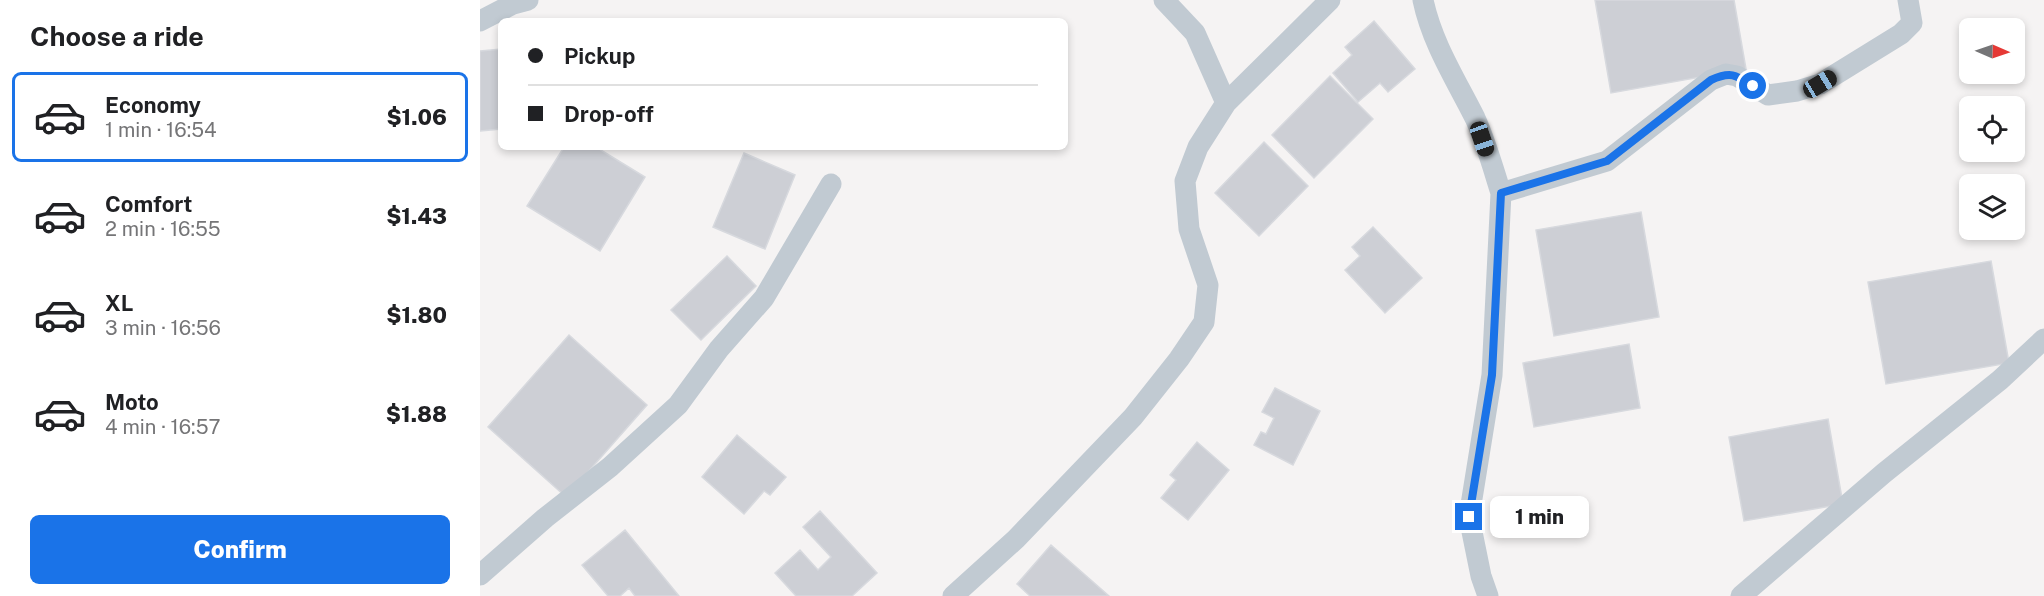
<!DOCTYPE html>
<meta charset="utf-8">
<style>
:root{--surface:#fff;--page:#f2f2f2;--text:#202124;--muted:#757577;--line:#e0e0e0;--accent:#1a73e8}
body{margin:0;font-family:"Public Sans",sans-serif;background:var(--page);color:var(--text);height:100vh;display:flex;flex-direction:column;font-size:22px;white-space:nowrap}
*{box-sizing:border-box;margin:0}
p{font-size:20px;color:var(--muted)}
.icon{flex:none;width:33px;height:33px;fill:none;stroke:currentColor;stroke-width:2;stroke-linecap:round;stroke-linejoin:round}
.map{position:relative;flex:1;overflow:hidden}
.sheet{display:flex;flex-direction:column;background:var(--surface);width:480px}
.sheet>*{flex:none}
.banner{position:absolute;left:18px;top:18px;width:570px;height:132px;border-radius:9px;box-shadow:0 3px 9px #0003;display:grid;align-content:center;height:132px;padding:0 30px;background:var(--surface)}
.needle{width:39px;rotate:92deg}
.buttons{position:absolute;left:1479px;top:18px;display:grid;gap:12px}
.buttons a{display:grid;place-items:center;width:66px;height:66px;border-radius:9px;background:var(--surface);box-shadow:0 3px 9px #0003;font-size:30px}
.end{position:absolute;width:27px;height:27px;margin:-14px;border:8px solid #1a73e8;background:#fff;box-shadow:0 0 0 3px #fff}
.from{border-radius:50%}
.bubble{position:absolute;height:42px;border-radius:9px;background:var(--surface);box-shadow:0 3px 9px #0003;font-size:20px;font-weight:800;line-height:42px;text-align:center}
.car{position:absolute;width:18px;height:36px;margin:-18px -9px;border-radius:8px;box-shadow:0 0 4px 2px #0007;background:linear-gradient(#222 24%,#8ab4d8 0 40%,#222 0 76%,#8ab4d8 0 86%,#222 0)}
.banner b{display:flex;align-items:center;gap:21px;height:57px;font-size:22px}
.banner b+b{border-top:2px solid var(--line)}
.banner i{width:15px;height:15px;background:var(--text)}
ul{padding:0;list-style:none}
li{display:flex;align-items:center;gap:18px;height:90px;margin:0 12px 9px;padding:0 18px;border:3px solid transparent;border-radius:9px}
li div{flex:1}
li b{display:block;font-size:22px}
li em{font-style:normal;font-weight:800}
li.active{border-color:var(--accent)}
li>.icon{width:54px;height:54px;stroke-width:1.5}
h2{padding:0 30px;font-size:27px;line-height:72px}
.cta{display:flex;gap:12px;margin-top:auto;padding:12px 30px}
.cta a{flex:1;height:69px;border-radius:9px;background:var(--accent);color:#fff;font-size:24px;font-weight:800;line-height:69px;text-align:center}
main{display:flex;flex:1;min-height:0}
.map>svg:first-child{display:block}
</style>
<main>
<section class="sheet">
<h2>Choose a ride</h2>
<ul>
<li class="active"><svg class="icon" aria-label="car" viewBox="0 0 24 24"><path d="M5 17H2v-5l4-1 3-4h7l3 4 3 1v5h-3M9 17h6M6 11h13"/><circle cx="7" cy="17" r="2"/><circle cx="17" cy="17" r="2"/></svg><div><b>Economy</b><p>1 min · 16:54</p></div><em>$1.06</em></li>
<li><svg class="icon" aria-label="car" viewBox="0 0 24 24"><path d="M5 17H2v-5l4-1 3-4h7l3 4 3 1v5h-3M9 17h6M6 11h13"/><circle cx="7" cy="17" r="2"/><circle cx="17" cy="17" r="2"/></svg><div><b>Comfort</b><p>2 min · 16:55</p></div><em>$1.43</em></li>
<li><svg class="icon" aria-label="car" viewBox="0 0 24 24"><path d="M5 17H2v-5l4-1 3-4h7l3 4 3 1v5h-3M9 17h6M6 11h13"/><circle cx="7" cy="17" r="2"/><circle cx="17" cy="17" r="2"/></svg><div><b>XL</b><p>3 min · 16:56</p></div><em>$1.80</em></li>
<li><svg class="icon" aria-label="car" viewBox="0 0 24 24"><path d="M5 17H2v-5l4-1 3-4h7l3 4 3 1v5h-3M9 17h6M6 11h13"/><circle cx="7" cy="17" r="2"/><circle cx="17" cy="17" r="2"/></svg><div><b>Moto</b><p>4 min · 16:57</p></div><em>$1.88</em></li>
</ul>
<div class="cta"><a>Confirm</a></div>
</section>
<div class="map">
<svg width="1564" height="596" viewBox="0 0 1564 596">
<rect width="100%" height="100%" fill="#f5f3f3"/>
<!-- building -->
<path fill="#cdcfd5" stroke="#d7d9de" stroke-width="1.5" d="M1115,0h139l12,69 -135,24z
M894,21l41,48 -27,23 -8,-9 -22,19 -25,-29 19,-18 -7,-8z
M21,49v80l-21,2v-80z
M850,76l43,43 -59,59 -42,-43z
M784,142l44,44 -49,50 -44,-43z
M84,147h32l49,30 -45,74 -73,-45z
M264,153l51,22 -30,74 -52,-22z
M1161,212l18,105 -105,19 -18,-106z
M893,227l49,51 -37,35 -40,-43 15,-14 -8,-9z
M247,256l29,30 -55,54 -30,-30z
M1511,261l18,102 -123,21 -18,-102z
M89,335l78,70 -81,92 -78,-70z
M1149,344l11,64 -106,19 -11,-64z
M795,388l45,23 -27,54 -39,-20 7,-13 5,2 8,-16 -12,-6z
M1348,419l15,85 -99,17 -15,-84z
M257,435l49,42 -16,18 -6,-4 -20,23 -42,-37z
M717,442l32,28 -41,50 -27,-22 15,-18 -6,-5z
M340,511l57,62 -25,23h-56l-21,-23 25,-23 18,20 13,-13 -28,-30z
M145,530l54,66h-44l-6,-8 -9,8h-12l-26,-31z
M571,545l58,51h-79l-13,-12z"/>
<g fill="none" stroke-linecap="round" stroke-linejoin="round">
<!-- street -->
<path stroke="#c1cad2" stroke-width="21" d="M684,0l31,33 31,70
M943,0c9,43 33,80 52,118 11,24 18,50 26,75l106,-32 104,-81 15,-6 11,2 31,19 29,-4 23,-7 81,-50 11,-11 -4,-23
M0,21l33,-17 15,-4
M0,575l65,-57 65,-51 68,-62 41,-56 45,-51 67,-114
M473,596l63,-57 117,-122 46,-58 25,-37 4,-37 -19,-56 -4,-48 13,-34 28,-44 104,-103
M1008,596l-7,-20 -12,-59 23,-142 9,-182
M1261,596l143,-123 116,-93 44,-41"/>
</g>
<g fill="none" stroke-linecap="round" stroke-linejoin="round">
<!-- route -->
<path stroke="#1a73e8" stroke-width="8" d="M989,517l23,-142 9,-182 106,-32 104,-81c20,-9 25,-5 42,6"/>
</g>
</svg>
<div class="buttons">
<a><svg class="needle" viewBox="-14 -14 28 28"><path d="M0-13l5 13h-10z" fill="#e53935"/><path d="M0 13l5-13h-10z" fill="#757577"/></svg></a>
<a><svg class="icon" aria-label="locate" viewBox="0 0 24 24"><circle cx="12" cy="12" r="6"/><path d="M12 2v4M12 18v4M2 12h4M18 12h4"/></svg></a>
<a><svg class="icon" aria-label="layers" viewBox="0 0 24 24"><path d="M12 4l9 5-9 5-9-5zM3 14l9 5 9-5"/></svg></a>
</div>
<i class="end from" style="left:1273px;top:86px"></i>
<i class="end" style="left:989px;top:517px"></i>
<div class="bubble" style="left:1010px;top:496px;width:99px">1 min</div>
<i class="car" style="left:1340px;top:84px;rotate:59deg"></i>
<i class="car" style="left:1002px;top:139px;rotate:161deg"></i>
<div class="banner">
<b><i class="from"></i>Pickup</b>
<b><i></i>Drop-off</b>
</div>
</div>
</main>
